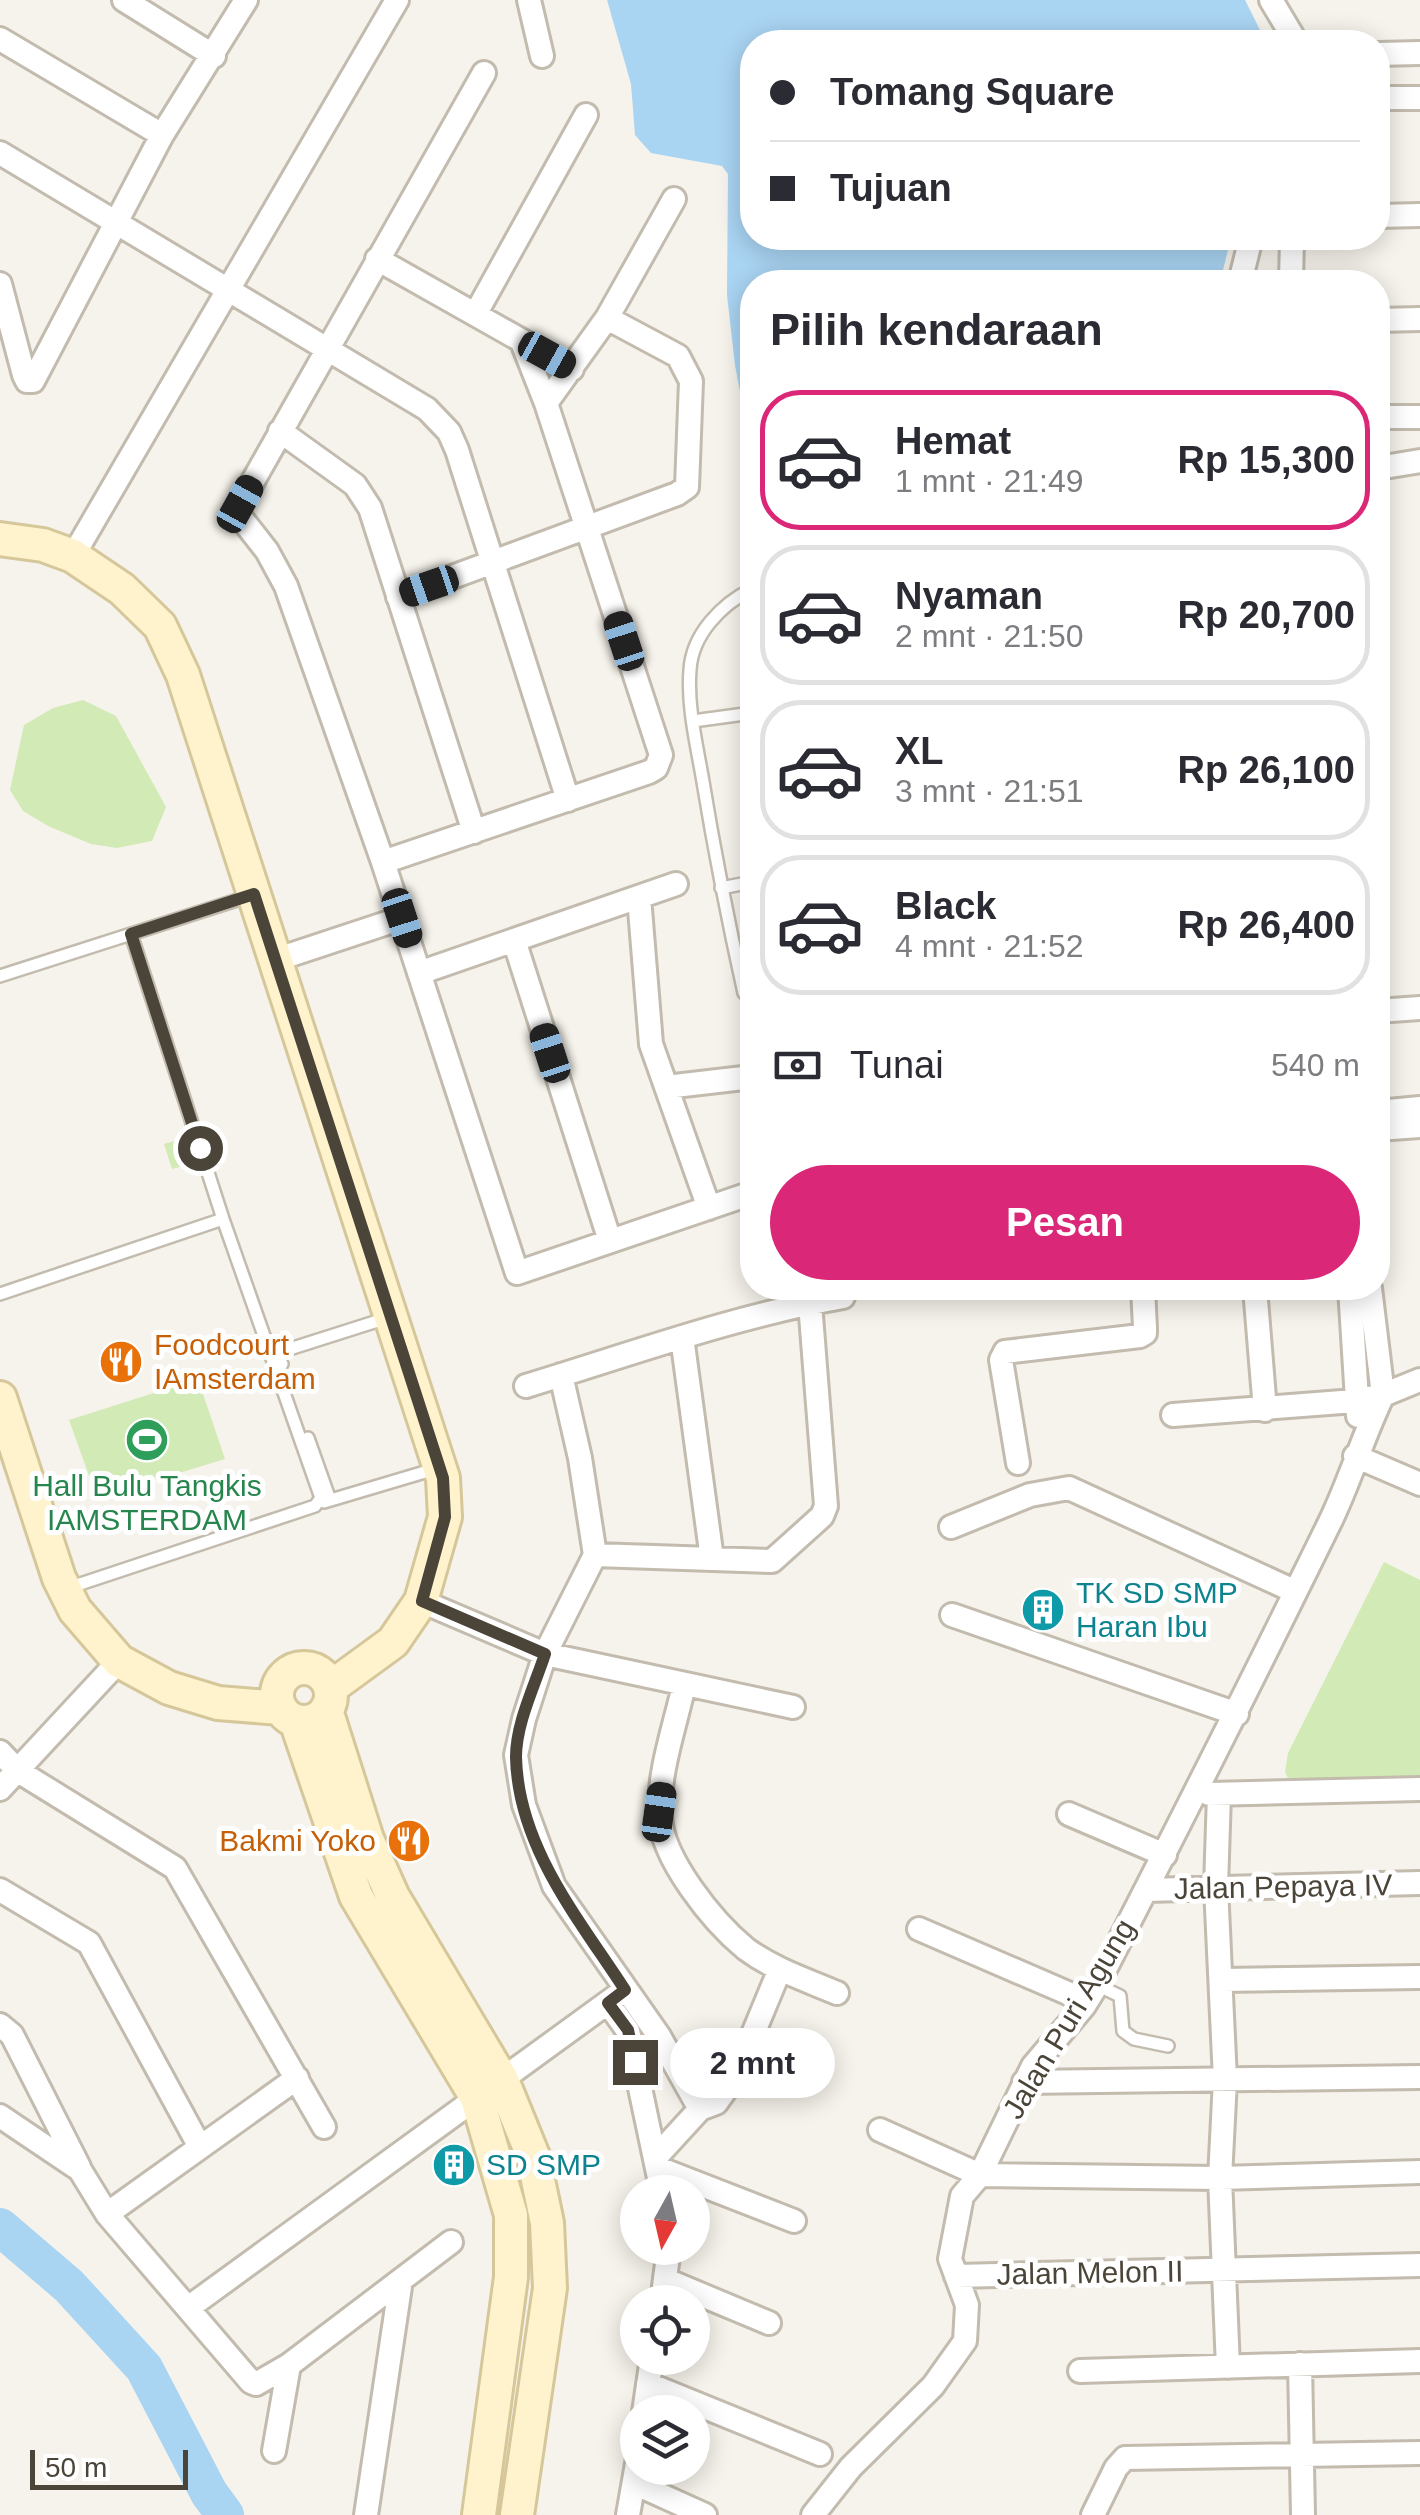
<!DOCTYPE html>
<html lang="id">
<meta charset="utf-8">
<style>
:root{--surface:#fff;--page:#f7f7f7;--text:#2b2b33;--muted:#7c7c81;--line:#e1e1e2;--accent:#db2777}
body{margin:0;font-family:Helvetica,sans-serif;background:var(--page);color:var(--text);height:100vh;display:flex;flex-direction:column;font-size:38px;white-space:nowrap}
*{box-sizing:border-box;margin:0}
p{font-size:32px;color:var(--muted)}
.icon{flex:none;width:55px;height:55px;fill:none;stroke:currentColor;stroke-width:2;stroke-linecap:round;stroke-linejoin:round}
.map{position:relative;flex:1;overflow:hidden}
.drawer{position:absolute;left:740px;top:270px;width:650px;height:1030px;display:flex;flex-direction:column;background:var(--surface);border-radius:40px;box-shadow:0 5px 25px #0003}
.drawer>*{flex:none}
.hud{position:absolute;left:740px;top:30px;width:650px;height:220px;border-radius:40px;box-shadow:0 5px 25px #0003;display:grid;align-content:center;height:220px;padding:0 30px;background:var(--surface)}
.needle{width:65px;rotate:188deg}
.controls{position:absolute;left:620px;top:2175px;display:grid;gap:20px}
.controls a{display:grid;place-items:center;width:90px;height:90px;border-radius:50%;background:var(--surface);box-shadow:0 5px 25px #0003;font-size:50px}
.scale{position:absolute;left:30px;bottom:25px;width:158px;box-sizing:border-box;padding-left:10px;border:5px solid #4b4439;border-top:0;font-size:28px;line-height:35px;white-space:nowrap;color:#4b4439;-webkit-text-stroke:8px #fff;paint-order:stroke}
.end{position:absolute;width:45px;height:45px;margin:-22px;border:12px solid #4b4439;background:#fff;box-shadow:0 0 0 5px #fff}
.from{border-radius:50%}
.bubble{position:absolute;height:70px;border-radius:35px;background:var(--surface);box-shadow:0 5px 25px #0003;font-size:32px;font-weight:600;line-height:70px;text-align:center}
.car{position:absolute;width:30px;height:60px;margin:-30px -15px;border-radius:12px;box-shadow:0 0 8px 2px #0007;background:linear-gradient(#222 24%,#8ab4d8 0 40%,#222 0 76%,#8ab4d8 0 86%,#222 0)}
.hud b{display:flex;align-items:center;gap:35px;height:95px;font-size:38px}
.hud b+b{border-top:2px solid var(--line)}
.hud i{width:25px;height:25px;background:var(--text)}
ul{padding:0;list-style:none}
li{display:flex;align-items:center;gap:30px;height:140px;margin:0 20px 15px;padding:0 10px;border:5px solid var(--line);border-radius:40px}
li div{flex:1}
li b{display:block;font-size:38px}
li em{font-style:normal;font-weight:600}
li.current{border-color:var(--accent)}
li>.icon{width:90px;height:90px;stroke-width:1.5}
h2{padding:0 30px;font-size:45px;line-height:120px}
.pay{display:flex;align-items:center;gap:25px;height:110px;padding:0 30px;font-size:38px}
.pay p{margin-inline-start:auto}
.primary-button{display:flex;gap:20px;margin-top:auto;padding:20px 30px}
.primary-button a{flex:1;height:115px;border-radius:60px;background:var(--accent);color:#fff;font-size:40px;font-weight:600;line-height:115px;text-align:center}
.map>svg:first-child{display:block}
</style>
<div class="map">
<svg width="1420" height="2515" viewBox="0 0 1420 2515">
<rect width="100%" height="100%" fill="#f6f3ec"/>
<!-- green -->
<path fill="#d2eab5" d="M83,700l33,16 50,91 -14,34 -35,7 -26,-4 -43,-18 -25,-15 -13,-21 14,-65 29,-17z
M187,1137l8,26 -23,6 -8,-25z
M198,1379l27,80 -128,39 -28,-78z
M1384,1562l36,18v198h-132l-3,-6 3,-19z"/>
<!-- water -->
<path fill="#a9d4f2" d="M607,0h638l21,42h-514v196h479l-11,44h-468v175l-17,-92 -8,-70 1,-121 -6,-8 -71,-13 -16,-18 -4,-51z"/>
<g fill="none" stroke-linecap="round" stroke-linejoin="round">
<!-- river -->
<path stroke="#a9d4f2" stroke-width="38" d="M0,2227l69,59 75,82 65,125 16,22"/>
<!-- lane casing -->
<g stroke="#c2bbae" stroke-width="16">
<path id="lane" d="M752,589c-30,15 -60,45 -62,81 -3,34 6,72 12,106 12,73 26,145 42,217l8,7
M693,721l59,-8
M721,888l31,-6
M0,976l253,-81
M0,1294l223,-75
M282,1364l-5,-11 110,-35
M308,1438l22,62
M324,1502l111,-33
M68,1588l247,-82 6,-8 -98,-279 -92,-285
M1097,1985l23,11 3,35 11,8 34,7"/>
</g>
<!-- street casing -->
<g stroke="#c2bbae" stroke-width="28">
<path id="street" d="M124,0l90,56
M529,0l13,56
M1271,0l25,42
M0,39l162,96
M1378,54l42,-1
M484,73l-244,431 -2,10 29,37 19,35 97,276 134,411 235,-80
M1378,98h42
M0,153l427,256 22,23 8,18 111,350
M1378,216l42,-1
M377,259l195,110
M1240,282l11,-44
M1291,282l1,-44
M0,284l24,91 3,6h6l129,-246 84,-135
M476,313l110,-198
M1378,320l42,-1
M546,403l61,-85 67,-119
M1378,417h42
M280,431l75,54 15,23 104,324
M1378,468l42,-7
M73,556l324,-556
M398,597l279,-103 10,-7 4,-106 -13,-25 -71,-38
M383,862l266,-90 7,-4 5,-13 -115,-352 -24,-61
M639,897l12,147 58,164
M514,940l96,301
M275,960l127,-42
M419,973l257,-89
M1378,1011l42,-3
M666,1087l86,-10
M1378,1112l42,-4
M1378,1129l42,-3
M1255,1288l10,122
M1350,1288l8,128
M1370,1288l13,107
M682,1337l30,222
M561,1375l19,83 15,97 -50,99 -21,65 -8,36 8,50 30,81 105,150 41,73
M526,1386c105,-32 209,-70 317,-89
M1173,1415l182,-14 28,-6 37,-15
M1355,1456l65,28
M1018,1463l-17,-103 4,-8 135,-16 5,-3v-5l-2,-40
M951,1527l79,-32 39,-7 225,103
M595,1555l177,6 50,-45 4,-10 -16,-203
M421,1601l124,53 248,53
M952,1615l285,99
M684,1685c-9,41 -26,88 -24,130 1,43 53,107 86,134 27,20 60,31 91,44
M0,1752l18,19 157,97 149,259
M0,1789l119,-128
M1209,1794l211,-5
M1219,1794l-3,93 9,193 -5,98 8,189
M1069,1814l96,41
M0,1890l89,53 111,204
M1146,1890l274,-7
M919,1929l167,72
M1222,1980l198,-3
M608,2003l20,28 34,161
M0,2025l12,10 67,132
M1024,2082l396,-5
M0,2116l80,54 27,44 144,168 5,2 33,-19 162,-123
M880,2130l100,45 240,3 200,-6
M656,2157l44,-48 16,-6 20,-28 44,-106
M658,2168l136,53
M107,2214l190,-136
M956,2276l464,-11
M666,2280l103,43
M662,2302l7,-54
M188,2308l437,-318
M1300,2364l3,151
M1080,2371l340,-10
M648,2384l172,70
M644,2412l8,-54
M274,2451l15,-86
M634,2483l71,32
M366,2515l35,-235
M628,2515l10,-57
M813,2515l38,-48 82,-81 32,-45 2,-36 -17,-46 12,-63 18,-21 53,-109 51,-60 13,-21c79,-154 157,-308 233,-463 20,-41 33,-86 53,-127
M1093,2515l23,-47 9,-10 295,-5"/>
</g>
<!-- secondary casing -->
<g stroke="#d6c79b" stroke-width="38">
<path id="secondary" d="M0,539l43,6 30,11 49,33 38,37 23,49 260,803 2,39 -24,84 -28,41 -63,46
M0,1398l59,180 16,32 44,51 50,27 49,15 62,5
M277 1695a27 27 0 1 1 54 0a27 27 0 1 1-54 0Z
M326,1710l41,129 26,58 109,183 31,76 14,67 3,65 -33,227
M296,1721l60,175 121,202 34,117v62l-32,238"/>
</g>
<!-- lane -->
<use href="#lane" stroke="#fff" stroke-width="11"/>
<!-- street -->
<use href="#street" stroke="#fff" stroke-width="22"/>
<!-- secondary -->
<use href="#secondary" stroke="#fff3cd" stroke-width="32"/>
</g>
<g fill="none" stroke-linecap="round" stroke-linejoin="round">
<!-- route -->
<path stroke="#4b4439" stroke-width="12" d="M200,1148l-69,-214 123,-40 189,584 2,39 -23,84 123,53c-10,31 -29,69 -29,103 2,90 63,162 109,233l-17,13 20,27 7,32"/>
</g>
<!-- icons -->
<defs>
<g id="restaurant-disc" transform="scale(2.25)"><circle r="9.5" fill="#e8710a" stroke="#fff"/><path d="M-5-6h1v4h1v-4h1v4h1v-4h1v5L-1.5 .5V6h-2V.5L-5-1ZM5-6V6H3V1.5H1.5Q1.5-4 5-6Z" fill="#fff"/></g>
<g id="stadium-disc" transform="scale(2.25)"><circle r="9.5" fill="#2e9e5b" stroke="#fff"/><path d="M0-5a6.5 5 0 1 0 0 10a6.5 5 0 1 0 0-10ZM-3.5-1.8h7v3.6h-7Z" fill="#fff"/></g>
<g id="building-disc" transform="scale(2.25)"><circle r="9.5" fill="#0f9aa8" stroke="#fff"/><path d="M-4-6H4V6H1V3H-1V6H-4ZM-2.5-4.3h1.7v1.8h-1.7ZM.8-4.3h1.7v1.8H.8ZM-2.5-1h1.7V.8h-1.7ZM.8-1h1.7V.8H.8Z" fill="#fff"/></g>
</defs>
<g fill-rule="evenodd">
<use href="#restaurant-disc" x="121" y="1362"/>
<use href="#stadium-disc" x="147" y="1440"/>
<use href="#building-disc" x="1043" y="1610"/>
<use href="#restaurant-disc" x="409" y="1841"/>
<use href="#building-disc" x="454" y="2165"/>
</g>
<g text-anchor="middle" stroke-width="10" stroke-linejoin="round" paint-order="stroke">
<!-- food labels -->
<g font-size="30" fill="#c56008" stroke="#fff" text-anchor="start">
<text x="154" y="1355">Foodcourt<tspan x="154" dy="34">IAmsterdam</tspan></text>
<text x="376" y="1851" text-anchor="end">Bakmi Yoko</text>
</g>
<!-- leisure labels -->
<g font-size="30" fill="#27864d" stroke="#fff">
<text x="147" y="1496">Hall Bulu Tangkis<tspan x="147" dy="34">IAMSTERDAM</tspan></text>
</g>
<!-- culture labels -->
<g font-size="30" fill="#0d838f" stroke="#fff" text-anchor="start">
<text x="1076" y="1603">TK SD SMP<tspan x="1076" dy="34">Haran Ibu</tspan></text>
<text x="486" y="2175">SD SMP</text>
</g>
<!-- street labels -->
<g font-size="30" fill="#4b4439" stroke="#fff">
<text transform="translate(1283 1887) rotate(-1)" y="10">Jalan Pepaya IV</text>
<text transform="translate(1069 2019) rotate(-59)" y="10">Jalan Puri Agung</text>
<text transform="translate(1090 2273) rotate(-1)" y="10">Jalan Melon II</text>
</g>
</g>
</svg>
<div class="controls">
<a><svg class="needle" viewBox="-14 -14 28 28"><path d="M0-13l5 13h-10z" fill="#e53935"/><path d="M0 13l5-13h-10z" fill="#7c7c81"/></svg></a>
<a><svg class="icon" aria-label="locate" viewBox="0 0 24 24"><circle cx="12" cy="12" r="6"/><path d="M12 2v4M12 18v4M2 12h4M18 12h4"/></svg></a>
<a><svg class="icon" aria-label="layers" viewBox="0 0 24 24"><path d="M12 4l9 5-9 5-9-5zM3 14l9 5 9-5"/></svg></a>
</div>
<div class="scale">50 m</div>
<i class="end from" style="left:200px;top:1148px"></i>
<i class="end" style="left:635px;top:2062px"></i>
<div class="bubble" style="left:670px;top:2028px;width:165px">2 mnt</div>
<i class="car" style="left:547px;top:355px;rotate:119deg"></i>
<i class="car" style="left:240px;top:504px;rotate:29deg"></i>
<i class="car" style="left:429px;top:586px;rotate:251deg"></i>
<i class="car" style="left:624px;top:641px;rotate:342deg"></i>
<i class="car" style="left:402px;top:918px;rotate:162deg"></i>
<i class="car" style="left:550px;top:1053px;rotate:342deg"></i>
<i class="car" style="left:659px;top:1812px;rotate:8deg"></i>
<div class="hud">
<b><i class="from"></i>Tomang Square</b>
<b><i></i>Tujuan</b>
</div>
<section class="drawer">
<h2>Pilih kendaraan</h2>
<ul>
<li class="current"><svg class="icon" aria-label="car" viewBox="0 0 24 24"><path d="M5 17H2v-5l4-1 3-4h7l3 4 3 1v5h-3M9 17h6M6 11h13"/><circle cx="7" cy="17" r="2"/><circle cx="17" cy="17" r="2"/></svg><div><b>Hemat</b><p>1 mnt · 21:49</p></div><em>Rp 15,300</em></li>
<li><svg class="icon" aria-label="car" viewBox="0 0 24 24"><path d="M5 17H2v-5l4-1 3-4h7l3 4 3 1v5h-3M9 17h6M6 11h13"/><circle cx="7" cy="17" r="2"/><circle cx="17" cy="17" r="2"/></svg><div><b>Nyaman</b><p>2 mnt · 21:50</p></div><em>Rp 20,700</em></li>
<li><svg class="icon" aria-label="car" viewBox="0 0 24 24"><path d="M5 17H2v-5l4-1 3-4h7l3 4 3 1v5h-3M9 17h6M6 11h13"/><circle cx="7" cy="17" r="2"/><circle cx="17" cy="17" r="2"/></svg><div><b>XL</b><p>3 mnt · 21:51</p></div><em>Rp 26,100</em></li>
<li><svg class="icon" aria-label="car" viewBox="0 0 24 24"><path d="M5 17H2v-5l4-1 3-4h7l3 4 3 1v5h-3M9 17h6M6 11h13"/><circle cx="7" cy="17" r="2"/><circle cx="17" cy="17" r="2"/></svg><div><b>Black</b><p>4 mnt · 21:52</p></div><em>Rp 26,400</em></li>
</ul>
<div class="pay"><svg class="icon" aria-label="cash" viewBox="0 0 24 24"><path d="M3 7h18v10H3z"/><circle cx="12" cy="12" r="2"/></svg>Tunai<p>540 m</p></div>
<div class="primary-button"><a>Pesan</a></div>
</section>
</div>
